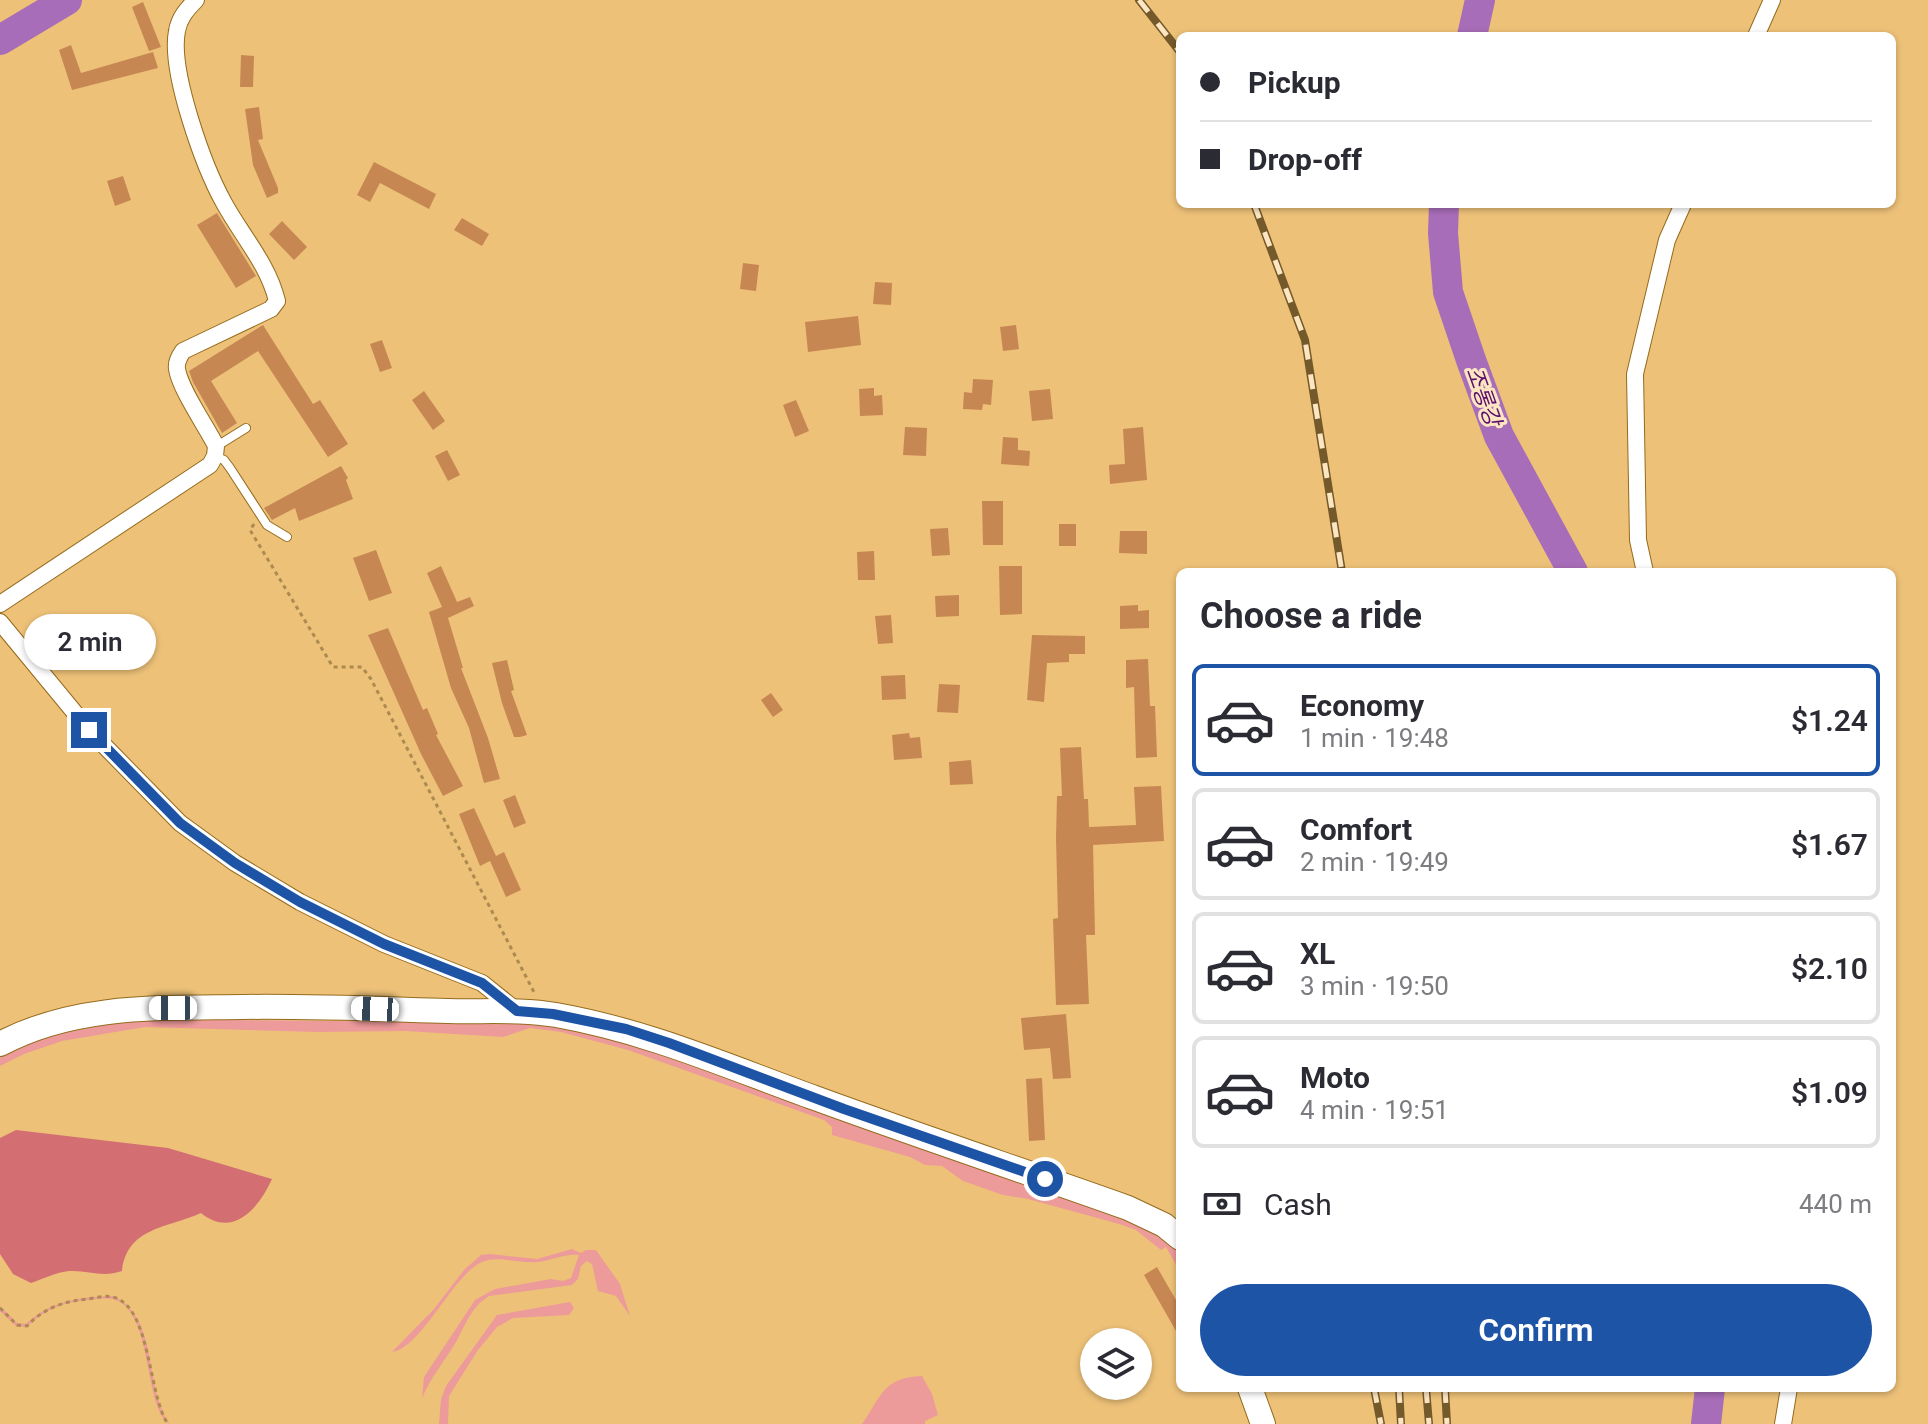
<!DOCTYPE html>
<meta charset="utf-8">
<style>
:root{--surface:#fff;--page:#f2f2f3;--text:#2b2b33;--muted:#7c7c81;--line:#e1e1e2;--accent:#1e54a6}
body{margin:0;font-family:Roboto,"Noto Sans KR",sans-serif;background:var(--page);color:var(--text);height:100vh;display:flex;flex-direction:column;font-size:30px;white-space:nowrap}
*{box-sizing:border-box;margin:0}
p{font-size:26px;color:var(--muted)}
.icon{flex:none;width:44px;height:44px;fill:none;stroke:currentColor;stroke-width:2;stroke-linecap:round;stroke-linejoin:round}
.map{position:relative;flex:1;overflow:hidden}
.sheet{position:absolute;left:1176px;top:568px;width:720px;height:824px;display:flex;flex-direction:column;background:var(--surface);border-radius:12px;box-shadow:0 2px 6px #0004}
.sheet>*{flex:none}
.hud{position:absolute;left:1176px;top:32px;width:720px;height:176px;border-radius:12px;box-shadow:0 2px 6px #0004;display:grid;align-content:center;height:176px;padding:0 24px;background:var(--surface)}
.tools{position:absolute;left:1080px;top:1328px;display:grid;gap:16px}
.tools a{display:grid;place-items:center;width:72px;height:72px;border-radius:50%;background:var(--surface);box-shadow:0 2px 6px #0004;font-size:40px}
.end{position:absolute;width:36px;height:36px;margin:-18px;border:10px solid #1e54a6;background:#fff;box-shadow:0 0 0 4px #fff}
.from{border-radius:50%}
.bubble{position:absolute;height:56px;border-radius:28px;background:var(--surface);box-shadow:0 2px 6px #0004;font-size:26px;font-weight:600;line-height:56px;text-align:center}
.car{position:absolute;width:24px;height:48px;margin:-24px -12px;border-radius:10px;box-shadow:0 0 6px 2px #0007;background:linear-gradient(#fff 24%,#345 0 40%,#fff 0 76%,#345 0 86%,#fff 0)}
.hud b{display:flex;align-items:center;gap:28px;height:76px;font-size:30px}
.hud b+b{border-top:2px solid var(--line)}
.hud i{width:20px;height:20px;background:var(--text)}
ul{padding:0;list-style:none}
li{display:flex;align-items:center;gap:24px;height:112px;margin:0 16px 12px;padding:0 8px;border:4px solid var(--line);border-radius:12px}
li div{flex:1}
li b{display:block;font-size:30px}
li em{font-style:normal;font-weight:600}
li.current{border-color:var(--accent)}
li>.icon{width:72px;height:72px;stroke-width:1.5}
h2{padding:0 24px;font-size:36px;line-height:96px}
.pay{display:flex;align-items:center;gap:20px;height:88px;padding:0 24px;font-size:30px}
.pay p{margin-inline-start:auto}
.cta{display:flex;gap:16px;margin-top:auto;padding:16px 24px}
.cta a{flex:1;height:92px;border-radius:48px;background:var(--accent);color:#fff;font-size:32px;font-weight:600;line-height:92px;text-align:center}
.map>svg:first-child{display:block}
</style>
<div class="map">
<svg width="1928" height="1424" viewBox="0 0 1928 1424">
<rect width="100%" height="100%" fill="#edc178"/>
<!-- green -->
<path fill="#ed9a9b" d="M137,1019l394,4 35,4 42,9 187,67 331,113 49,29 5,7v20l-14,-25 -5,3 -25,-20 -17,-6 -91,-25 -25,-4 -40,-14 -21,-15 -17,-1 -15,-8 -78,-22v-8l-8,-7 -196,-70 -67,-18 -31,-4 -27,9 -97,-6 -89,1 -172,-5 -83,14 -38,13 -24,12v-9c40,-24 92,-29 137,-38z
M572,1249l9,4 5,-3h10l24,34 10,32 -14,-20 -18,-5 -6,-27 -5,-3 -6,5 -3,13 -6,6 -83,11c-18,11 -23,28 -33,46 -12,20 -25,35 -34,56l2,-21 51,-77 20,-11 56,-10 12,2 8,-3 8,-23c-14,-2 -28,6 -42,7 -18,2 -38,-7 -55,0 -29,12 -60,86 -90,90l42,-43 30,-39 17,-15 9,-1 47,5z
M113,1296c47,22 30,91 57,128 -27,-14 -16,-115 -57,-125 -7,-2 -17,0 -25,1 -24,2 -44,9 -61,27l-11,-1 -16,-15v-5l17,17 9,1c24,-23 54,-27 87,-28z
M570,1302l4,6 -5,7 -56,3 -16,9 -19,23 -29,46 -1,28h-9l2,-25 5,-13 51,-71z
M922,1376l10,18 6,21 -13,6v3h-63c19,-27 21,-47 60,-48z"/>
<!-- forest -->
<path fill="#d36e72" d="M16,1130l152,18 104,31c-13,29 -39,60 -71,34 -33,15 -74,14 -79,58 -20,7 -33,-1 -53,0 -13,1 -26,8 -38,12l-18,-9 -13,-20v-116z"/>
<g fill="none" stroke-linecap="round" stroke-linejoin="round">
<!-- river -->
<path stroke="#a86db8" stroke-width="30" d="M1472,36l8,-36
M0,40l67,-40
M1444,204l-1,29 5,59 23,68 28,76 74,136
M1706,1424l4,-36"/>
</g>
<!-- building -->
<path fill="#c78753" d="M143,2l18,45 -12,4 -17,-44z
M71,45l10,28 72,-21 5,16 -86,22 -13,-40z
M241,55l13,1 -1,31h-13z
M259,107l4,32 -5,1 20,48v5l-11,5 -14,-33 -8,-56z
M374,162l62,32 -7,15 -49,-26 -10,19 -13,-7z
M123,176l8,24 -16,6 -8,-25z
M217,213l39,63 -20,12 -39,-63z
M462,218l27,16 -7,12 -28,-16z
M282,221l25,26 -13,13 -25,-26z
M743,263l16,2 -3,26 -16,-2z
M875,282l17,1 -1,22 -18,-1z
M858,316l3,29 -53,7 -3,-30z
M263,325l50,79 7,-4 28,44 -20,13 -70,-106 -47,30 26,42 -15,10 -29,-51 -4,-11z
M1016,325l3,24 -16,2 -3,-24z
M382,340l10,28 -12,4 -10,-28z
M973,379l20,1 -2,25 -8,-1 -1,6 -19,-1 1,-17 8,1z
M874,388v8l8,-1 1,20 -23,1 -1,-27z
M1050,389l3,30 -21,2 -3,-30z
M424,391l21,30 -12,9 -21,-30z
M796,400l13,31 -14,6 -12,-32z
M905,427l22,1 -1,28 -23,-1z
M1143,427l4,53 -37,4 -1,-19 16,-1 -2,-35z
M1003,437l15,1v12l12,1 -1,15 -28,-2z
M447,450l13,25 -12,6 -13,-25z
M341,466l7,12 -2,2 7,19 -54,22 -4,-13 -23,12 -8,-12z
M982,501h21v44h-20z
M1059,524h17v22h-17z
M948,528l2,27 -18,1 -2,-27z
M1120,531h27v23l-28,-1z
M376,550l16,43 -23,8 -16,-43z
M874,551l1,29h-17l-1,-28z
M441,566l16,36 13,-5 4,9 -26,12 15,50h-2l27,70 12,41 -16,4 -15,-55 -18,-40 -22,-76 13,-5 -15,-34z
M999,566h23v48l-22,1z
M959,595v21l-23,1 -1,-21z
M1138,605v6l11,-1v18l-29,1v-23z
M891,615l2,28 -15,1 -3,-28z
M388,628l35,82 4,-2 11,26 -2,1 27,51 -20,10 -22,-42 -53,-119z
M1032,635l53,1v18h-16v8l-22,1 -3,39 -17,-2z
M1148,659l2,47h5l2,51 -21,1 -2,-71 -8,1v-28z
M507,660l7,30 -3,1 16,44 -7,2h-6l-12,-34 -10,-40z
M905,675l1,24 -24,1 -1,-24z
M939,684l21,1 -2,28 -21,-1z
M771,693l12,17 -10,7 -12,-17z
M909,733l1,5 10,-1 2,21 -28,2 -2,-25z
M1081,747l3,52h4l1,28 47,-2 -2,-38 27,-1 3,55 -71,4 2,90h-9l3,69 -33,1 -3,-86 5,-1 -2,-80 1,-42h5l-2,-48z
M971,760l2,24 -23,1 -1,-23z
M515,795l11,28 -12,5 -11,-28z
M474,808l22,48 8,-4 17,38 -15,7 -16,-36 -10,5 -21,-52z
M1066,1014l5,64 -18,1 -3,-31 -26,2 -3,-32z
M1042,1078l3,62 -16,1 -3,-62z
M1157,1267l23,40v31l-36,-63z"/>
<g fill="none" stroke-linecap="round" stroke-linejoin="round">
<!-- service casing -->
<g stroke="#946b1d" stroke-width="10">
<path id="service" d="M217,446l29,-18
M215,456l9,4 6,8 37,57 20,12"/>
</g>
<!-- minor casing -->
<g stroke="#946b1d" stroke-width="18">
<path id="minor" d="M1756,36l16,-36
M1645,572l-7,-32 -3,-166 32,-134 16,-36
M0,604l210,-139 5,-9 1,-10c-10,-20 -36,-57 -39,-77 -1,-7 2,-12 6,-18l88,-42 6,-8c-9,-37 -35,-65 -53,-98 -20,-36 -55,-132 -47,-172 2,-13 10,-22 19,-31
M0,622l89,108 91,93 55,40 65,39 84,42 98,39 35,28
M1783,1424l6,-36"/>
</g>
<!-- primary casing -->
<g stroke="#946b1d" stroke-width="26">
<path id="primary" d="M0,1044c75,-40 160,-36 242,-37 69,-1 137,2 206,4 36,1 73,-2 108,4 91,16 173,52 259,83 104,38 209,73 313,110l36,17 16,13
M1250,1388l13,36"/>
</g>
<!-- path -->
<path stroke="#ad8a4f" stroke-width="3" stroke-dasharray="4 4" stroke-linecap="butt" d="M254,524l-4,6 83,137h29l9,12 164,315
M0,1308l17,17 10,1c17,-18 37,-25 61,-27 7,-1 17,-4 25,-2 38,9 35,99 55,127"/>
<!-- service -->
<use href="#service" stroke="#fff" stroke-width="8"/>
<!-- minor -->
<use href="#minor" stroke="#fff" stroke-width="16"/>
<!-- primary -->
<use href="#primary" stroke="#fff" stroke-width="24"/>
<!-- rail casing -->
<g stroke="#74592b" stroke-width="8">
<path id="rail" d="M1139,0l41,52
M1254,204l51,136 37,232
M1374,1388l7,36
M1399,1388l2,36
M1426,1388l3,36
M1445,1388l2,36"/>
</g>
<!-- rail -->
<use href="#rail" stroke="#fce6c2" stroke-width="5" stroke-dasharray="15" stroke-linecap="butt"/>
</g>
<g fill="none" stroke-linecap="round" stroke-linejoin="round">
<!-- route -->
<path stroke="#1e54a6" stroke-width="10" d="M89,730l91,93 55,40 65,39 84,42 98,39 35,28 36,3 73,15 43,14 175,66 201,70"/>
</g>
<g text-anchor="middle" stroke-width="6" stroke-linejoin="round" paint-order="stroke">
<!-- water labels -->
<g font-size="22" font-style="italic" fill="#5c0e6e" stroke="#fce6c2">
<text transform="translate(1484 396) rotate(70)" y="8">조롱강</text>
</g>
</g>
</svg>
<div class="tools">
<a><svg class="icon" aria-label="layers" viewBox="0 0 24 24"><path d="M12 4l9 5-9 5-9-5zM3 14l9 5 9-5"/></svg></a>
</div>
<i class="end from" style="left:1045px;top:1179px"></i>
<i class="end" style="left:89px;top:730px"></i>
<div class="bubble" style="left:24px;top:614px;width:132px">2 min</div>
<i class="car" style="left:173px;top:1008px;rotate:270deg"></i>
<i class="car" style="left:375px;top:1009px;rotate:272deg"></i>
<div class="hud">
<b><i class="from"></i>Pickup</b>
<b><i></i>Drop-off</b>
</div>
<section class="sheet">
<h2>Choose a ride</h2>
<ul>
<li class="current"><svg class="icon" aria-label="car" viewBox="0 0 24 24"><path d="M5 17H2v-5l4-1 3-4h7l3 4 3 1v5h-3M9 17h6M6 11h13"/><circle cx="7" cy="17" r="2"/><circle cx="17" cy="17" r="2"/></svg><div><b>Economy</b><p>1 min · 19:48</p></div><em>$1.24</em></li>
<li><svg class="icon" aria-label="car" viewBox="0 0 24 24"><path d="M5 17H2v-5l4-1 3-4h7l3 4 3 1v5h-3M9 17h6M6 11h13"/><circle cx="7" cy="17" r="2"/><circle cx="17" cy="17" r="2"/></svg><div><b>Comfort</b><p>2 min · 19:49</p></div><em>$1.67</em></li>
<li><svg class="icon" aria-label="car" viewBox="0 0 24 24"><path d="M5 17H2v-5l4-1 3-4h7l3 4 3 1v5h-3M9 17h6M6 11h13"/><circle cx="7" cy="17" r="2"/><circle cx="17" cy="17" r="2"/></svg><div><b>XL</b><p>3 min · 19:50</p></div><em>$2.10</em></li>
<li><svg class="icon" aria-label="car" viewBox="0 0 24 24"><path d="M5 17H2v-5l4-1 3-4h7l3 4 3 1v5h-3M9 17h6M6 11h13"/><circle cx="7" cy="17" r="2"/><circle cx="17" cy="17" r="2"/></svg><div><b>Moto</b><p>4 min · 19:51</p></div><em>$1.09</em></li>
</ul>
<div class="pay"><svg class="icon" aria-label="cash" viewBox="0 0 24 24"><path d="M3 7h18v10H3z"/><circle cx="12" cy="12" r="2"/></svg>Cash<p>440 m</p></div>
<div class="cta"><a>Confirm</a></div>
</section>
</div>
